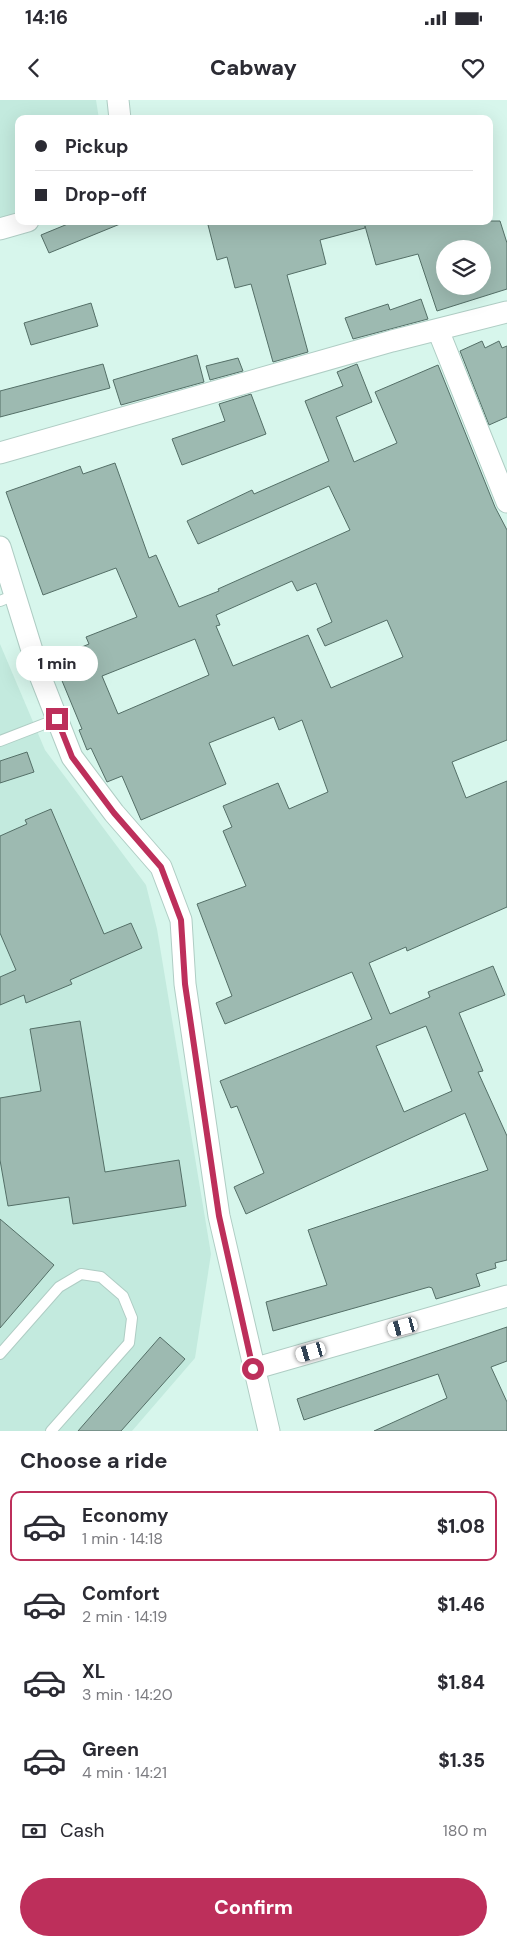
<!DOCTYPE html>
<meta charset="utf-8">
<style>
:root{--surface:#fff;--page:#f7f7f7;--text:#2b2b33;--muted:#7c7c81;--line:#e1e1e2;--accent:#bd2f5b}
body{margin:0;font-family:"DM Sans",sans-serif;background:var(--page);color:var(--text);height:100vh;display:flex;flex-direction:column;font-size:19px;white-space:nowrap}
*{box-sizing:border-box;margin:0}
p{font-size:16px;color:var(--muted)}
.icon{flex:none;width:28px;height:28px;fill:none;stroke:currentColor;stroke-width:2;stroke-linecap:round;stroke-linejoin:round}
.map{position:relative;height:1331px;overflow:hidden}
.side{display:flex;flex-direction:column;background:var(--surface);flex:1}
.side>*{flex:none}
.banner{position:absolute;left:15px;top:15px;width:478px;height:110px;border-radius:10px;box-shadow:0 5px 20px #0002;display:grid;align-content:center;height:110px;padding:0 20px;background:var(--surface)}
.controls{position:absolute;left:436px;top:140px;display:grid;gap:10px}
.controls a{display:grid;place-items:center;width:55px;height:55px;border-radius:50%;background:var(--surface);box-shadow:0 5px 20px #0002;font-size:25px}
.end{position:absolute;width:22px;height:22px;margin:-11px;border:6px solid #bd2f5b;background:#fff;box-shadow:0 0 0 2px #fff}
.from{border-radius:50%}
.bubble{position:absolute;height:35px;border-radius:18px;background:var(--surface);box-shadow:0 5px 20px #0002;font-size:16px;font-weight:800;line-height:35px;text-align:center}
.car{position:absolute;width:15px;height:30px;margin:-15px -8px;border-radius:6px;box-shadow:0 0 4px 1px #0007;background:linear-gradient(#fff 24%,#345 0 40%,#fff 0 76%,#345 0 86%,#fff 0)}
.banner b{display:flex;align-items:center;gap:18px;height:48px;font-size:19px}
.banner b+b{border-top:1px solid var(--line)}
.banner i{width:12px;height:12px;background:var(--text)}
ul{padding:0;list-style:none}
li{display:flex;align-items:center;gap:15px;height:70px;margin:0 10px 8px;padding:0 10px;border:2px solid transparent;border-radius:10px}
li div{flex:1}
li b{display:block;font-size:19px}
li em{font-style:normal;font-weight:800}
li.active{border-color:var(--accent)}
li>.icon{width:45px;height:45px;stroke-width:1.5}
h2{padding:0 20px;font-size:22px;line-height:60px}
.pay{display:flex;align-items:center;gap:12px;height:55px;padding:0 20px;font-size:19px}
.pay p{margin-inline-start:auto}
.button{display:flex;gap:10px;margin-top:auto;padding:10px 20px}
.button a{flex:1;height:58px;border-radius:30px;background:var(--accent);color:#fff;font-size:20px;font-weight:800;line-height:58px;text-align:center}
.status{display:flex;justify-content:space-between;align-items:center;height:35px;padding:0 25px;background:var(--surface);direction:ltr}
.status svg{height:14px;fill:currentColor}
header{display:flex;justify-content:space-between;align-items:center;height:65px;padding:0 20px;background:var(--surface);font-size:22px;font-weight:800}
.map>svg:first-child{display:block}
</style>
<div class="status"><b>14:16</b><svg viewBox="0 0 49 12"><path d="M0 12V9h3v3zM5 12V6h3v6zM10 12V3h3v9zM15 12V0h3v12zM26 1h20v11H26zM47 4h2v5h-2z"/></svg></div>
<header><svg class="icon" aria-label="back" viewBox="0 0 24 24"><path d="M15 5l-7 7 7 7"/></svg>Cabway<svg class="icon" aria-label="heart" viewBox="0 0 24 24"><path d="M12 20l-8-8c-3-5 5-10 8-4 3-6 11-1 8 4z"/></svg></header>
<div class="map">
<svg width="507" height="1331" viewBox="0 0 507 1331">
<rect width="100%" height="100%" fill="#d7f6ec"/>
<!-- built -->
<path fill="#c3eade" d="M0,0h96l3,19h-80v97l-19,6z
M0,544l45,106 101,135 11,44 54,325 -16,104 -63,73h-132z"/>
<!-- building -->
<path fill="#9dbab1" stroke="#546f67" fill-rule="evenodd" d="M75,121h50v1l-76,31 -8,-18z
M207,121h293l7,22v46l-70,22 -19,-57 -42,11 -11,-39v2l-45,12 6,24 -39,11 21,77 -35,10 -22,-78 -16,4 -8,-31 -10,3zM445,149h37v37h-37z
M421,199l7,20 -75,20 -8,-21 43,-14 2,6z
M91,203l7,23 -67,19 -7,-22z
M482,241l3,7 14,-7 3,7 5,-2v71l-18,8 -29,-74z
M197,255l7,27 -83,23 -8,-25z
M238,258l5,13 -33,9 -4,-14z
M103,264l7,24 -110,29v-26z
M357,264l15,38 -36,15 18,45 43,-19 -22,-51 63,-27 57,142 12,23v210l-55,22 14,36 41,-17v126l-100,44 -1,-4 -37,16 21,51 40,-17 -2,-5 65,-26 12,29 -46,18 24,58 -5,1 29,64v124l-12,3 1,5 -20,6 4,12 -44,13 -4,-11 -3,-1 -156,44 -7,-29 61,-17 -19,-55 180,-60 -23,-57 -219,101 -12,-27 30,-14 -27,-67 -6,2 -11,-27 152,-62 -20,-47 -127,52 -9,-21 16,-7 -35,-92 49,-18 -23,-55 9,-4 -9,-21 55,-23 11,26 39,-17 -26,-72 -23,10 -5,-13 -65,26 17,41 -85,36 -19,-44 -15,6 -16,-34 -4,2 -8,-20 3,-1 -29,-70 36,-15 -3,-7 51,-20 -21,-49 -73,27 -37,-103 74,-26 3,8 32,-11 34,95 7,-3 23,52 40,-16 -1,-2 132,-59 -21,-44 -131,58 -11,-23 65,-31 2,4 75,-33 -24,-60 38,-15 -6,-14zM292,481l5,10 19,-8 16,39 -15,7 8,17 62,-26 16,37 -72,31 -23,-53 -75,31 -17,-40 4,-1 -4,-10zM195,539l14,36 -91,39 -16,-38zM426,926l26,65 -48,21 -28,-66z
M251,294l15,40 -84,31 -10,-26 53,-18 -6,-17z
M27,652l7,20 -34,11v-22z
M51,709l53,125 27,-11 11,25 -72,32 2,4 -46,19 -2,-8 -24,10v-28l16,-7 -16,-37v-97l27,-12 -2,-4z
M80,921l25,151 74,-12 7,46 -113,18 -4,-27 -61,9 -8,-46v-62l41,-7 -11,-62z
M0,1119l54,46 -54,63z
M507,1227v34l-16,6 16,35v29h-133l73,-33 -9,-24 -134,46 -7,-21z
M160,1237l25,22 -64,72h-43z"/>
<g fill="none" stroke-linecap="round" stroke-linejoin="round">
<!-- lane casing -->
<g stroke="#afcdc4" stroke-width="12">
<path id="lane" d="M0,501l15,-6
M0,641l57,-22
M0,1254l59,-67 22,-13 20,3 22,19 9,22 -3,25 -78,88"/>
</g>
<!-- street casing -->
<g stroke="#afcdc4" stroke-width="23">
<path id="street" d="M118,0l2,19
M0,129l28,-8
M438,230l69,172
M0,353l392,-112 115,-29
M0,447l39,126 33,84 42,56 47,54 20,53 4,64 34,232 50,215
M253,1269l254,-73"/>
</g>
<!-- lane -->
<use href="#lane" stroke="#fff" stroke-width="10"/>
<!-- street -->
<use href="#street" stroke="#fff" stroke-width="21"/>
</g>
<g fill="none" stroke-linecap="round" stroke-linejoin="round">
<!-- route -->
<path stroke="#bd2f5b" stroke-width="6" d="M57,619l15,38 42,56 47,54 20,53 4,64 34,232 34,153"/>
</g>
</svg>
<div class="controls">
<a><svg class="icon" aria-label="layers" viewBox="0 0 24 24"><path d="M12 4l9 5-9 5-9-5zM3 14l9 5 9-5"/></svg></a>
</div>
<i class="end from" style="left:253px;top:1269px"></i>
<i class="end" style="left:57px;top:619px"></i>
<div class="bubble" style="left:16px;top:546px;width:82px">1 min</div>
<i class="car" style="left:403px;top:1227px;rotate:255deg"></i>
<i class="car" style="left:311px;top:1252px;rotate:254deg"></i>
<div class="banner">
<b><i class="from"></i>Pickup</b>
<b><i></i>Drop-off</b>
</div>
</div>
<section class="side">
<h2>Choose a ride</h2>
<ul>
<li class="active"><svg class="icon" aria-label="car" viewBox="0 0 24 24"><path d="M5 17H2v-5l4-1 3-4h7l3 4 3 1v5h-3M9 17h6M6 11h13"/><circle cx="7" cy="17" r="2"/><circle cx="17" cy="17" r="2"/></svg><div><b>Economy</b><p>1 min · 14:18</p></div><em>$1.08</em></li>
<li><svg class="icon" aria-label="car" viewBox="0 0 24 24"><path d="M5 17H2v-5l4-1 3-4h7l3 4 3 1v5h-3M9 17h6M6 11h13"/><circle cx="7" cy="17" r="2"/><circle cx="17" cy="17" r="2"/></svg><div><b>Comfort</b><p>2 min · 14:19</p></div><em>$1.46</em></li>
<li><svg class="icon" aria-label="car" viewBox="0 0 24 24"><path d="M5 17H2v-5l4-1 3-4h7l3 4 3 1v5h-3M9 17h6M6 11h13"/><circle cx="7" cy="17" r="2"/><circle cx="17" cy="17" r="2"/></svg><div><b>XL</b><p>3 min · 14:20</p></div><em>$1.84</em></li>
<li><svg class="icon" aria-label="car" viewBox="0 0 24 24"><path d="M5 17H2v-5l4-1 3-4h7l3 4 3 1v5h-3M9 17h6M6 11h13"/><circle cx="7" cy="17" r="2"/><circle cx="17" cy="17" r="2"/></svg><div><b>Green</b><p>4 min · 14:21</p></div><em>$1.35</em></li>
</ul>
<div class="pay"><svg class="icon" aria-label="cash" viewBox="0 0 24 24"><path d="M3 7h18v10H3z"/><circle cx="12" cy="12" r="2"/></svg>Cash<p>180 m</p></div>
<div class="button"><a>Confirm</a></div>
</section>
